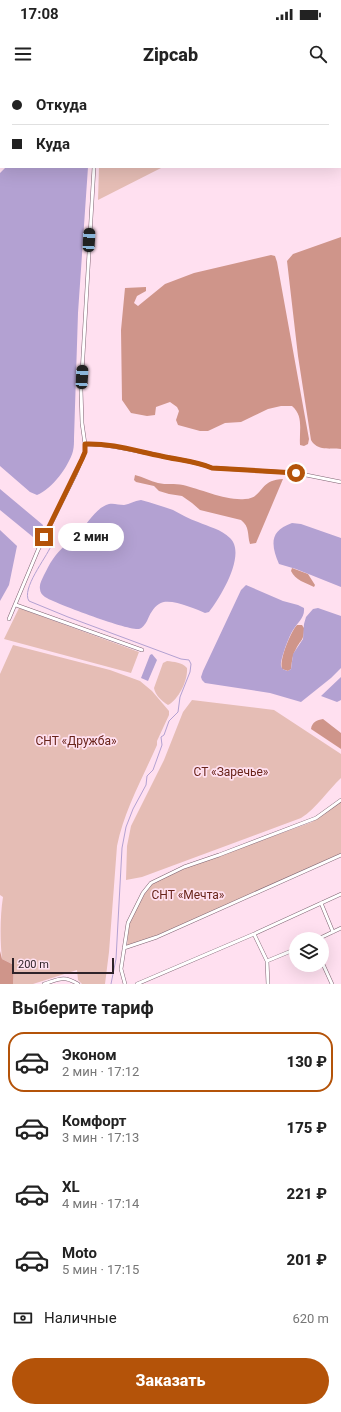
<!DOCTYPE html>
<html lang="ru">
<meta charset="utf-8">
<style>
:root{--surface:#fff;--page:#f6f6f6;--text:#222;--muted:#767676;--line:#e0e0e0;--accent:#b45309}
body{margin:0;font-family:Roboto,sans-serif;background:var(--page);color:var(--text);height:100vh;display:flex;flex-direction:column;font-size:15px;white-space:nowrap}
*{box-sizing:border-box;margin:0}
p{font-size:13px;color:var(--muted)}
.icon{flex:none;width:22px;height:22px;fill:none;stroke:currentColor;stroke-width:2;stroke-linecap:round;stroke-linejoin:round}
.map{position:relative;height:904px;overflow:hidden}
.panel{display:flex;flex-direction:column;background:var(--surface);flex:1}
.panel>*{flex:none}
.hud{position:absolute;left:0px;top:0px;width:341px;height:88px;box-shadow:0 4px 16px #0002;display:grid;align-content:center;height:88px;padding:0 12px;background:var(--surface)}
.buttons{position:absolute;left:289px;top:852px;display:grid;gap:8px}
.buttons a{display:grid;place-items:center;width:40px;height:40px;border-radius:50%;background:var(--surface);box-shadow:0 4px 16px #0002;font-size:20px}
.scale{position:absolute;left:12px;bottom:10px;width:102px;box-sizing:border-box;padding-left:4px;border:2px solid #2f2329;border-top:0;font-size:11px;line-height:14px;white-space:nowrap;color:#2f2329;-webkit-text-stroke:3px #ffe0f0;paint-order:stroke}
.end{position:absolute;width:18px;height:18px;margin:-9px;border:5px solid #b45309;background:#fff;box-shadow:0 0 0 2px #fff}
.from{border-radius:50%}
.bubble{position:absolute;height:28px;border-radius:14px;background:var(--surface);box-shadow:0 4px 16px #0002;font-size:13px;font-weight:800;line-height:28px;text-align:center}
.car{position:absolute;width:12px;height:24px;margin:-12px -6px;border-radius:5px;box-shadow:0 0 3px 1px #0007;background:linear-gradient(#222 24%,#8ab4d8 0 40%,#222 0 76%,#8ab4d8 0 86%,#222 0)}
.hud b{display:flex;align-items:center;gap:14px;height:38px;font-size:15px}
.hud b+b{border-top:1px solid var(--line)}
.hud i{width:10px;height:10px;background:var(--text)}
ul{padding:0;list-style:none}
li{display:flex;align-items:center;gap:12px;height:60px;margin:0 8px 6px;padding:0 4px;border:2px solid transparent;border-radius:16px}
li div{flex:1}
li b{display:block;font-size:15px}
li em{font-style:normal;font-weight:800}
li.active{border-color:var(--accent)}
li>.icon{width:36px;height:36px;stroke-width:1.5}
h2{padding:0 12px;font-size:18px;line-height:48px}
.pay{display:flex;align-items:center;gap:10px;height:44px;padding:0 12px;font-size:15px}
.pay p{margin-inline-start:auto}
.button{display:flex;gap:8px;margin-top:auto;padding:8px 12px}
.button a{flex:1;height:46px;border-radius:24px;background:var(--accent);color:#fff;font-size:16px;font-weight:800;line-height:46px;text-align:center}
.status{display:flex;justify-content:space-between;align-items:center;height:28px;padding:0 20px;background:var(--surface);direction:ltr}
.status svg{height:11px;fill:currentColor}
header{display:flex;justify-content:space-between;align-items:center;height:52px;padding:0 12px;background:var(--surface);font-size:18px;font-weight:800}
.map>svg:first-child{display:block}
</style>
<div class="status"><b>17:08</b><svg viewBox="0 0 49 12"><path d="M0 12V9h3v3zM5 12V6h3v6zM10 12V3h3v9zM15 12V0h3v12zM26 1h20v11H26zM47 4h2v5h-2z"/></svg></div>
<header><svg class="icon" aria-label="menu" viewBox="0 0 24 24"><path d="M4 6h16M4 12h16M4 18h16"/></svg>Zipcab<svg class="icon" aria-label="search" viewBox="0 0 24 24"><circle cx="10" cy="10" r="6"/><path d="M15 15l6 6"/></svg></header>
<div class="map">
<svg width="341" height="904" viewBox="0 0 341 904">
<rect width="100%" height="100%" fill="#ffe0f0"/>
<!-- green -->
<path fill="#e5bdb5" d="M99,87h64l-65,33z
M19,528l120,44 -8,21 -127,-34z
M13,565l97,25 30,11 12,10 17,20v4l-12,26v4c-14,32 -33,66 -40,101l-8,106 -4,32h-23l-4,-4 -1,-10 -44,14h-20l1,-19 -12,-6c-2,-19 -2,-43 1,-62l-3,-2v-221z
M167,581c7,1 15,1 20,7 1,12 -8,31 -19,37 -6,-4 -13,-10 -14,-17l9,-25z
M192,620l82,10 67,44v24c-13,12 -24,30 -40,40l-159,59 -16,3 1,-34 4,-20 33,-66 19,-48z
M341,721v53l-178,80 -36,12 2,-22 16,-31 5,-7 6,-5 27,-12 129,-47z"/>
<!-- forest -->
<path fill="#cf958a" d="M341,157v212c-11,-1 -24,2 -30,-9l-13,-84 -11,-95 6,-7z
M271,175l4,1 2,6 32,177 -1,5 -4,2 -4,-1c-1,-14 4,-29 -8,-39h-11l-13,3 -27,13 -16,1 -17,8h-8l-22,-6 -2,-5 3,-9 -2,-4 -7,-5 -14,5 -1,8 -8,1 -16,-3 -9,-13 -1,-70 4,-42 21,-1v4l-9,5 -3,7 4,3 27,-22 29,-11z
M135,395c8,2 15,6 23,8 8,2 17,0 25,2 17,4 44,16 62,14 19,-1 13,-19 38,-20l-27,64 -6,1c-3,-10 0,-17 -9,-24l-41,-10 -8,-7 -10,-7 -13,-2 -10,-3 -5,-5 -18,-4 -2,-2z
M292,488l16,6 7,11 -1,2c-8,-4 -19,-7 -23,-16z
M297,545h5l2,3c0,13 -3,11 -8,21 -4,7 -4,13 -5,20l-3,2 -6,-2c-3,-9 9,-38 15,-44z
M323,639l18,14v16l-30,-20c1,-7 6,-9 12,-10z
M0,871l2,8 12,6 -1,19h-13z"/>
<!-- water -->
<path fill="#b3a1d2" d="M6,87h82l-10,146 -4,125c0,4 0,9 -1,13 -4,15 -21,38 -36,44l-7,-3 -30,-26v-293z
M0,409l43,36 -1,5 -6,7h-3l-33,-27z
M141,420c11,3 21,6 32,10 8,4 16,9 25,12 11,5 23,7 32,16 17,16 -10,60 -21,74l-4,1c-10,-4 -36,-16 -46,-9 -6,4 -9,10 -12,17 -2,3 -4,7 -8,8 -10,2 -85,-26 -94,-32 -3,-2 -5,-5 -5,-8 -1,-5 2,-9 4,-14 3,-5 5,-11 9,-16 7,-10 17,-18 25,-26 10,-9 17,-25 31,-29 5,-1 10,1 15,1 6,-1 10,-4 17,-5z
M292,443l9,1 40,14v49l-45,-18 -17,-5c-8,-19 -10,-33 13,-41z
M0,450l17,16 -8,39 -9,16z
M246,505l37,16 15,4 6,3c1,10 -7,15 -11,22 -4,6 -13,30 -12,36 1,4 4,4 7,5l3,-2 2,-15 10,-15 1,-15 2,-7 7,-8 5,-1 23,8v52l-10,10 -30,24 -31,-9 -65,-10 -3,-3 -1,-3 2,-6 38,-81z
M152,574l5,6 -9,21 -7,-3 9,-23z
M341,597v23l-4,2 -16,-6z"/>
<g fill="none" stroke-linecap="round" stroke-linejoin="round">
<!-- stream -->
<path stroke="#b3a1d2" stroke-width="1" d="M54,456c-1,3 -2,7 -3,10 -5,12 -30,43 -22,55l39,16 113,42 8,1 2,4 -1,8 -10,25 -2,15 -9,9 -5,14 -3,2 1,8 -9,25 -6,6 -1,9 -13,24 -7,18 -4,21 -6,111 -5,25"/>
<!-- minor casing -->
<g stroke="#7e6371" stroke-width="4">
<path id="minor" d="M99,1v-1
M85,364c26,0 51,7 76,12 17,4 34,5 51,12l84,5 45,9
M16,525l126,45
M9,539l29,-69 38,-77 9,-21v-8l-3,-21 -1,-33 13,-223
M321,823l12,29
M254,854l13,27 1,23
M318,859l23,-11
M124,868l33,-11 184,-82
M267,881l29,-12
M322,882l10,22
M44,904c15,-5 20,-9 34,0
M125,904l-4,-15 7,-46 15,-30 8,-10 33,-16 35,-12 97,-37 25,-18
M137,904l117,-50 87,-40"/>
</g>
<!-- minor -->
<use href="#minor" stroke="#fff" stroke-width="3"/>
</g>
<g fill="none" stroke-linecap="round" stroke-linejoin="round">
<!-- route -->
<path stroke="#b45309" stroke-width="5" d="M44,457l38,-78 3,-7v-8c26,-1 51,7 76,12 17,4 34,5 51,12l84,5"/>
</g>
<g text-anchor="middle" stroke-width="3.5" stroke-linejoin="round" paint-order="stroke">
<!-- park labels -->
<g font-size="12" fill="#682319" stroke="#ffe0f0">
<text x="76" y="665">СНТ «Дружба»</text>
<text x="231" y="696">СТ «Заречье»</text>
<text x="188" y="819">СНТ «Мечта»</text>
</g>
</g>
</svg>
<div class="buttons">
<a><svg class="icon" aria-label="layers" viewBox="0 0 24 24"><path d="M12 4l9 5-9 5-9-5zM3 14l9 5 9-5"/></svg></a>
</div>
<div class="scale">200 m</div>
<i class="end from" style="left:296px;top:393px"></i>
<i class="end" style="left:44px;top:457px"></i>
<div class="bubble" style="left:58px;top:443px;width:66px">2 мин</div>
<i class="car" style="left:89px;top:160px;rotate:3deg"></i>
<i class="car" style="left:82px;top:297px;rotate:3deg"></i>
<div class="hud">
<b><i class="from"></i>Откуда</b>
<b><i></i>Куда</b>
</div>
</div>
<section class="panel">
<h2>Выберите тариф</h2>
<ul>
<li class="active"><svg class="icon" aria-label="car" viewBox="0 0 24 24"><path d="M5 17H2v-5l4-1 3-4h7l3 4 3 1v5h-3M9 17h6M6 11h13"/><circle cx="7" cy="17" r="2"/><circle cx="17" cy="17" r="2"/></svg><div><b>Эконом</b><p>2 мин · 17:12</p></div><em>130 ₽</em></li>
<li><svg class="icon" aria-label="car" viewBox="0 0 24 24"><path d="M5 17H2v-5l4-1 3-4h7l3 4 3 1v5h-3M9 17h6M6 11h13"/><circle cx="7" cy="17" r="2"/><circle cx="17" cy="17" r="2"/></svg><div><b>Комфорт</b><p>3 мин · 17:13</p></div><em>175 ₽</em></li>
<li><svg class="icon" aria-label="car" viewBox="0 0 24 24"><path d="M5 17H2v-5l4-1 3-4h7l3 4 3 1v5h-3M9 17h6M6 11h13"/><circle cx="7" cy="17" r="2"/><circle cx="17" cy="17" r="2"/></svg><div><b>XL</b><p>4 мин · 17:14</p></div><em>221 ₽</em></li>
<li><svg class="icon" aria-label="car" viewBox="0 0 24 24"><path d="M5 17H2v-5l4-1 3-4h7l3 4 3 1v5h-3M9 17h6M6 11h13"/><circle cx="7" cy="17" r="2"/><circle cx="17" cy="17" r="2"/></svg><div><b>Moto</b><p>5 мин · 17:15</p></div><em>201 ₽</em></li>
</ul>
<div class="pay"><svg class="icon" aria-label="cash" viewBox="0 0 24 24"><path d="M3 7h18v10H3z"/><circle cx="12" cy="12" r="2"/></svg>Наличные<p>620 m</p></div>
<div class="button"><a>Заказать</a></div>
</section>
